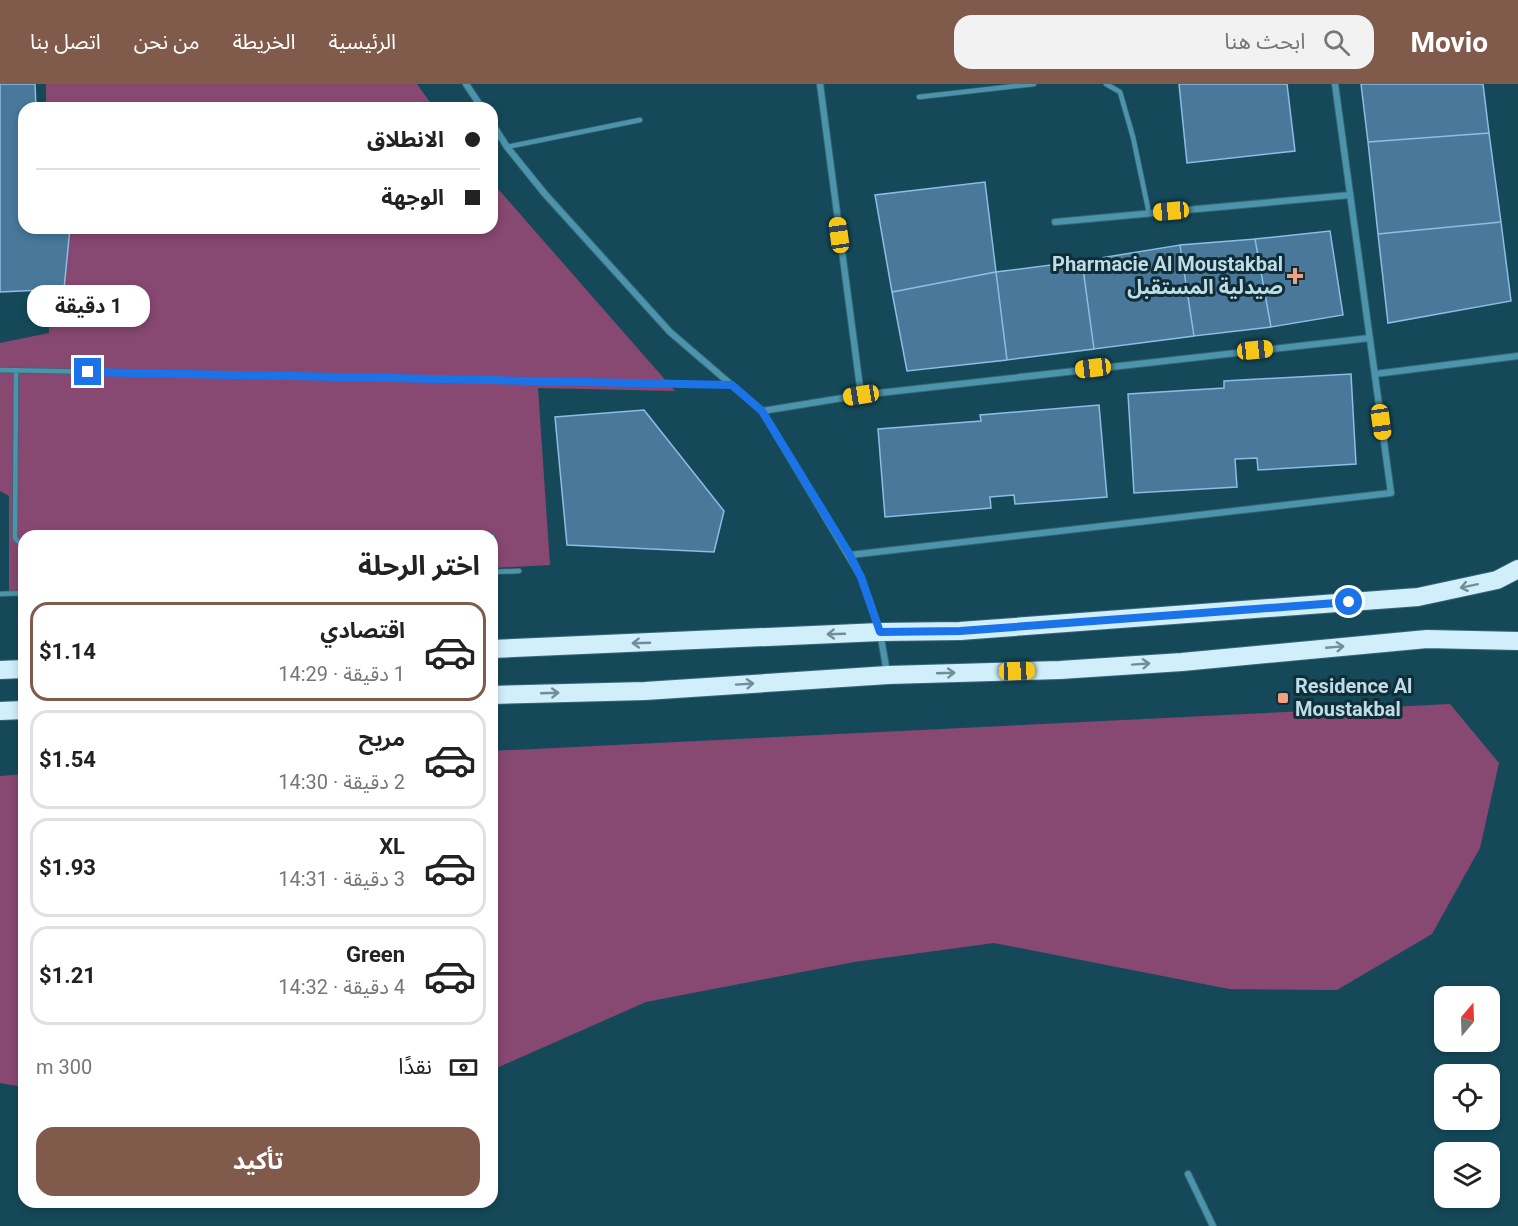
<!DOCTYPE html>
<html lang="ar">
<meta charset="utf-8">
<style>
:root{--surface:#fff;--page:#f2f2f2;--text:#222;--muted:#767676;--line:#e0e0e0;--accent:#805b4c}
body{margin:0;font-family:Roboto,"Noto Sans Arabic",sans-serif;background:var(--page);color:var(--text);direction:rtl;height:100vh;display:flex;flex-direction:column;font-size:22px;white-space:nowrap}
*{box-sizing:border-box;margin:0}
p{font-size:20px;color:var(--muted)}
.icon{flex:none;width:33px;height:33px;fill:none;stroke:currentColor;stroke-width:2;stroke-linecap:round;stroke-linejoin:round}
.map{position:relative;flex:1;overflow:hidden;direction:ltr}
.panel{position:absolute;left:18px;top:446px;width:480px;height:678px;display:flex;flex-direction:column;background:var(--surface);border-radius:18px;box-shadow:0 3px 9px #0003;direction:rtl}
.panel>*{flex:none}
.guide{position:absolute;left:18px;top:18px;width:480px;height:132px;border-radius:18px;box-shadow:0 3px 9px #0003;direction:rtl;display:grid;align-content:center;height:132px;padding:0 18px;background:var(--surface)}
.needle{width:39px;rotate:19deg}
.buttons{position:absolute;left:1434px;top:902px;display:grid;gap:12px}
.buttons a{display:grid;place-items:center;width:66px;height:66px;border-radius:12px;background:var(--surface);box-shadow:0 3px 9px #0003;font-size:30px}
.end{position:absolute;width:27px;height:27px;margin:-14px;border:8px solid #1a73e8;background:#fff;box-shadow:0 0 0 3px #fff}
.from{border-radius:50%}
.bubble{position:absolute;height:42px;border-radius:18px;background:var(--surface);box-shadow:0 3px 9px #0003;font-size:20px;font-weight:700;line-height:42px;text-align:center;direction:rtl}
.car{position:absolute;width:18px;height:36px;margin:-18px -9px;border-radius:8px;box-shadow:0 0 4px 2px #0007;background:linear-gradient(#f5c518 24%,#345 0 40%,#f5c518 0 76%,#345 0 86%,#f5c518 0)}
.guide b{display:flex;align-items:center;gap:21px;height:57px;font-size:22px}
.guide b+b{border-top:2px solid var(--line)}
.guide i{width:15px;height:15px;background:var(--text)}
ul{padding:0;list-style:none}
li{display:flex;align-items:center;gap:18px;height:99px;margin:0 12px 9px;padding:0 6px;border:3px solid var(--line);border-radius:18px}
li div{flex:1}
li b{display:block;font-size:22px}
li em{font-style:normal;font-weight:700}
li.active{border-color:var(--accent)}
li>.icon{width:54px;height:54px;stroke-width:1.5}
h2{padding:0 18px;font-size:27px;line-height:72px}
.pay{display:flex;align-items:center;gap:15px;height:66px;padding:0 18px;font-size:22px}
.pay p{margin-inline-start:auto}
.button{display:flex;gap:12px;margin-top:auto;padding:12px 18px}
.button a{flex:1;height:69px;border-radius:18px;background:var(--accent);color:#fff;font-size:24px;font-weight:700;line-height:69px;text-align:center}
header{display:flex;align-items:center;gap:36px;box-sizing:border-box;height:84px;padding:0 30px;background:var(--accent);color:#fff}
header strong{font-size:28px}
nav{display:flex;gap:33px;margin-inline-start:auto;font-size:21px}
.search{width:420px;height:54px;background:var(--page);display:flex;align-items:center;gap:15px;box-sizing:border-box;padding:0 21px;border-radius:18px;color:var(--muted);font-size:22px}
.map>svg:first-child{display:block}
</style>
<header>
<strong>Movio</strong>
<div class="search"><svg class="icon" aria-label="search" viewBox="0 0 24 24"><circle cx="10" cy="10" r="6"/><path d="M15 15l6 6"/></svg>ابحث هنا</div>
<nav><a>الرئيسية</a><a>الخريطة</a><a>من نحن</a><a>اتصل بنا</a></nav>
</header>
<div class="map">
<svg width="1518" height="1142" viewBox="0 0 1518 1142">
<rect width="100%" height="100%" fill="#154959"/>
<!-- green -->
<path fill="#874871" d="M46,0h371l17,24h-388z
M492,98l183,209 -137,-3 12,177 -58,3v-32h-468v59l-15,1v-100l-9,-5v-148l49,-10 -1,-105h444z
M1450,620l49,59 -19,85 -48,86 -95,56 -108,-1 -235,-46 -140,19 -208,40 -154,68v-319z
M24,690v313l-24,-4v-307z"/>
<!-- building -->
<path fill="#49789b" stroke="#8cbde3" stroke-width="1.5" d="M0,0h35l1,24h-12v120h46l-6,61 -64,3z
M1179,0h108l8,67 -108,12z
M1361,0h122l6,49 -121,9z
M1489,49l12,89 -123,12 -10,-92z
M985,98l11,90 -104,20 -17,-97z
M1501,138l10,79 -123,22 -10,-89z
M1330,147l13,84 -72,12 -16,-88z
M1255,155l16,88 -77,9 -14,-91z
M1180,161l14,91 -100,13 -12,-88z
M1082,177l12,88 -87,11 -11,-88z
M996,188l11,88 -100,11 -15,-79z
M1351,290l5,90 -98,6 -1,-12 -22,1 2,28 -103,6 -6,-99 96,-6v-7z
M1099,321l8,92 -92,7 -1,-9 -24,2 1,11 -106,9 -7,-88 103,-8 -1,-6z
M644,326l80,101 -10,41 -147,-7 -12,-128z"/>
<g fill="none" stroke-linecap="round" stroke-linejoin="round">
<!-- lane casing -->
<g stroke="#376776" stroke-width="6">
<path id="lane" d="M1106,0l14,8 13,45 16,76
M919,13l115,-13
M507,63l133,-27
M0,286l732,15
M16,286l-1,168 9,10
M492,453h1
M492,488l27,-1
M0,510l24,-1"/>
</g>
<!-- street casing -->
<g stroke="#376776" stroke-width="8">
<path id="street" d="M466,0l16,24
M820,0l41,311
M492,39l15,24 38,47 125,138 92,79 99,166 19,55 7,41
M1055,138l295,-27
M1375,290l143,-18
M762,327l99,-16 509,-57
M850,471l541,-62 -56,-409
M1188,1090l25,52"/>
</g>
<!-- highway casing -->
<g stroke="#376776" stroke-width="20">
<path id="highway" d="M492,565l388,-17 80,-1 458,-34 79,-17 21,-11
M0,586l24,-1
M492,611l153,-4 243,-16 172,-5 122,-8 245,-23 91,2
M0,627l24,-1"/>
</g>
<!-- lane -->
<use href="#lane" stroke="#4c94ac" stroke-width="4.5"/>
<!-- street -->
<use href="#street" stroke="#4c94ac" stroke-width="6"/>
<!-- highway -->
<use href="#highway" stroke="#d0effa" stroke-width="18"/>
</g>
<!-- one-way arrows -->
<defs><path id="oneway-shaft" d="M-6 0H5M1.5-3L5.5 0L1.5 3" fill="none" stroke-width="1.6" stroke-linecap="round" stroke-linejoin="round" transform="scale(1.5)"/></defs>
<g stroke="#708e98">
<use href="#oneway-shaft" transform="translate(1469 502) rotate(168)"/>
<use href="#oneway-shaft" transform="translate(836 550) rotate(178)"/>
<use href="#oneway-shaft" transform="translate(641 559) rotate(178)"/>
<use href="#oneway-shaft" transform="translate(1335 563) rotate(-5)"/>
<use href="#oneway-shaft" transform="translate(1141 580) rotate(-4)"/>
<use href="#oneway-shaft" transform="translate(946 589) rotate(-2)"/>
<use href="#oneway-shaft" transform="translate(745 600) rotate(-4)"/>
<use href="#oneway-shaft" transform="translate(550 609) rotate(-2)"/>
</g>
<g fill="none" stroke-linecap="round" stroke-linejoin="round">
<!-- route -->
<path stroke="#1a73e8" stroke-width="8" d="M88,288l644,13 30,26 88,144 11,22 19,55 80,-1 389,-29"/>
</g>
<!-- markers -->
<g fill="#f2a080" stroke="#112d36" stroke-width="2">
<path d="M1292 183h6v6h6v6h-6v6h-6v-6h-6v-6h6z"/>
<rect x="1277" y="608" width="12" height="12" rx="3"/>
</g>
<g text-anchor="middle" stroke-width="6" stroke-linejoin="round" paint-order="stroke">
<!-- poi labels -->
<g font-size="20" font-weight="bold" fill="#bddde9" stroke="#112d36" text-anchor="end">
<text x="1283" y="187">Pharmacie Al Moustakbal<tspan x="1283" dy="23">صيدلية المستقبل</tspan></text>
<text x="1295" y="609" text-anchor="start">Residence Al<tspan x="1295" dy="23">Moustakbal</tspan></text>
</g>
</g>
</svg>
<div class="buttons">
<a><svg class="needle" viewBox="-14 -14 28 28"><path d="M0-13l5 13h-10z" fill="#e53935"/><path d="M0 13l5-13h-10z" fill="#767676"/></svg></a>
<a><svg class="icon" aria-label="locate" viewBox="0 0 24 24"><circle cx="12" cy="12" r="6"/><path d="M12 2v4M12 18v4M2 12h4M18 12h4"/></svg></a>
<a><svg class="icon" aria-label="layers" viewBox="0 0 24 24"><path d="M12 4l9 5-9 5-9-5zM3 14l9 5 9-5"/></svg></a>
</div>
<i class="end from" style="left:1349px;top:518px"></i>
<i class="end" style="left:88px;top:288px"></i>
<div class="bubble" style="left:27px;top:201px;width:123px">1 دقيقة</div>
<i class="car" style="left:1171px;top:127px;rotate:265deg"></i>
<i class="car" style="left:839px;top:151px;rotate:352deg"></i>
<i class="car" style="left:1255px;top:266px;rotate:84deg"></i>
<i class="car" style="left:1093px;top:284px;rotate:263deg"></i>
<i class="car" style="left:861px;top:311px;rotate:261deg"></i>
<i class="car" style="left:1381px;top:338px;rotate:172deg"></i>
<i class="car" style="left:1017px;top:587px;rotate:88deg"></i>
<div class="guide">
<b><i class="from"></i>الانطلاق</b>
<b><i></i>الوجهة</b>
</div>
<section class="panel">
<h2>اختر الرحلة</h2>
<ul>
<li class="active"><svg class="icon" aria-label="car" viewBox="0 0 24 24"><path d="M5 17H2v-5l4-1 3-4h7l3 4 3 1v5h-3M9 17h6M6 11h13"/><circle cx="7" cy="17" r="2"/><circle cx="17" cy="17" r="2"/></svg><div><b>اقتصادي</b><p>1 دقيقة · 14:29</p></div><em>$1.14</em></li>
<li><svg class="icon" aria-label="car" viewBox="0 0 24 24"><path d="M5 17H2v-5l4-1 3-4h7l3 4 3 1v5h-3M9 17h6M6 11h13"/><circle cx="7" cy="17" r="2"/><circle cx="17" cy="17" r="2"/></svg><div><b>مريح</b><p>2 دقيقة · 14:30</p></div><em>$1.54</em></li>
<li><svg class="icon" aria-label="car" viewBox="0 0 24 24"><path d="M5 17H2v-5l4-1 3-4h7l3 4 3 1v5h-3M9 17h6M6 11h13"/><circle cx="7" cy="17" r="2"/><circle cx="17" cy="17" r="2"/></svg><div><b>XL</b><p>3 دقيقة · 14:31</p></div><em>$1.93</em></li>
<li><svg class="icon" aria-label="car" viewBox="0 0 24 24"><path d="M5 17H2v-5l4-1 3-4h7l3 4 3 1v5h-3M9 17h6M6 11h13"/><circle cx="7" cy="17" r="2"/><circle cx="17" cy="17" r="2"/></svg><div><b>Green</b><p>4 دقيقة · 14:32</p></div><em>$1.21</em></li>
</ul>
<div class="pay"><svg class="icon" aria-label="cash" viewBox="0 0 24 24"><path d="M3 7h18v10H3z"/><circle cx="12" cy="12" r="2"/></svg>نقدًا<p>300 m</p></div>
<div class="button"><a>تأكيد</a></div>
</section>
</div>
